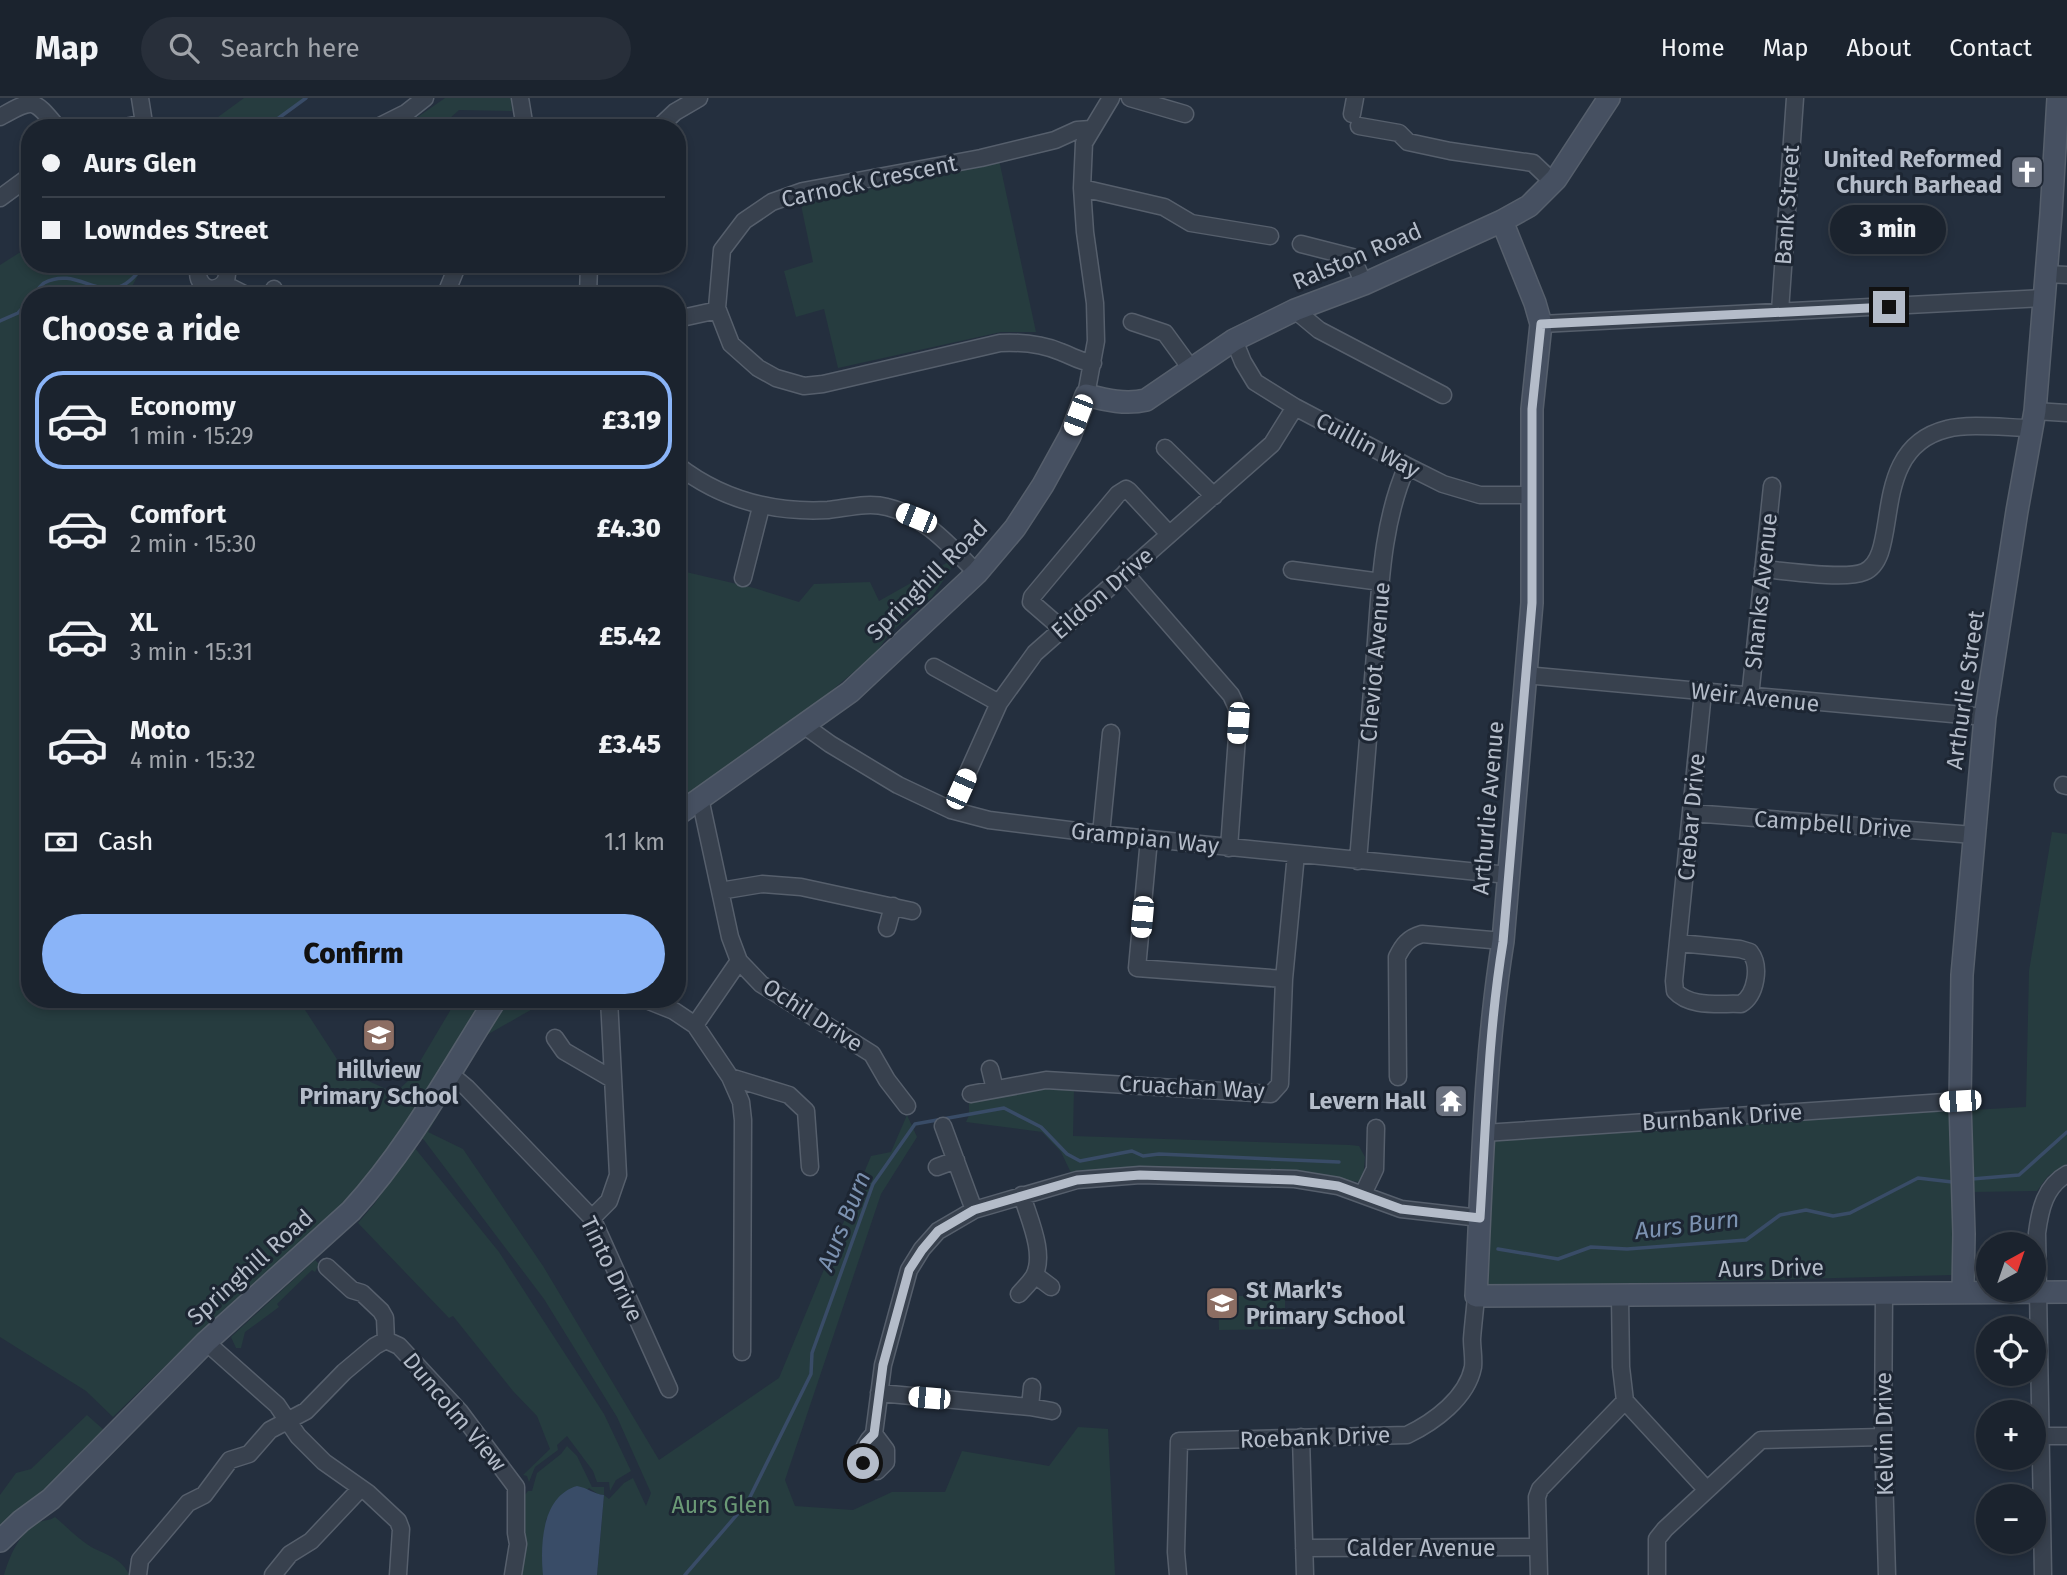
<!DOCTYPE html>
<meta charset="utf-8">
<style>
:root{--surface:#1b232e;--page:#282f3a;--text:#f1f3f6;--muted:#a0a4aa;--line:#39404a;--accent:#8ab4f8}
body{margin:0;font-family:"Fira Sans",sans-serif;background:var(--page);color:var(--text);height:100vh;display:flex;flex-direction:column;font-size:26px;white-space:nowrap}
*{box-sizing:border-box;margin:0}
p{font-size:23px;color:var(--muted)}
.icon{flex:none;width:38px;height:38px;fill:none;stroke:currentColor;stroke-width:2;stroke-linecap:round;stroke-linejoin:round}
.map{position:relative;flex:1;overflow:hidden}
.sheet{position:absolute;left:21px;top:189px;width:665px;height:721px;display:flex;flex-direction:column;background:var(--surface);border-radius:28px;box-shadow:0 4px 10px #0003,0 0 0 2px var(--line)}
.sheet>*{flex:none}
.hud{position:absolute;left:21px;top:21px;width:665px;height:154px;border-radius:28px;box-shadow:0 4px 10px #0003,0 0 0 2px var(--line);display:grid;align-content:center;height:154px;padding:0 21px;background:var(--surface)}
.needle{width:46px;rotate:40deg}
.controls{position:absolute;left:1976px;top:1134px;display:grid;gap:14px}
.controls a{display:grid;place-items:center;width:70px;height:70px;border-radius:50%;background:var(--surface);box-shadow:0 4px 10px #0003,0 0 0 2px var(--line);font-size:35px}
.end{position:absolute;width:32px;height:32px;margin:-16px;border:9px solid #b4bcc9;background:#111;box-shadow:0 0 0 4px #111}
.from{border-radius:50%}
.bubble{position:absolute;height:49px;border-radius:24px;background:var(--surface);box-shadow:0 4px 10px #0003,0 0 0 2px var(--line);font-size:23px;font-weight:800;line-height:49px;text-align:center}
.car{position:absolute;width:21px;height:42px;margin:-21px -10px;border-radius:9px;box-shadow:0 0 5px 2px #0007;background:linear-gradient(#fff 24%,#345 0 40%,#fff 0 76%,#345 0 86%,#fff 0)}
.hud b{display:flex;align-items:center;gap:24px;height:66px;font-size:26px}
.hud b+b{border-top:2px solid var(--line)}
.hud i{width:18px;height:18px;background:var(--text)}
ul{padding:0;list-style:none}
li{display:flex;align-items:center;gap:21px;height:98px;margin:0 14px 10px;padding:0 7px;border:4px solid transparent;border-radius:28px}
li div{flex:1}
li b{display:block;font-size:26px}
li em{font-style:normal;font-weight:800}
li.current{border-color:var(--accent)}
li>.icon{width:63px;height:63px;stroke-width:1.5}
h2{padding:0 21px;font-size:32px;line-height:84px}
.pay{display:flex;align-items:center;gap:18px;height:77px;padding:0 21px;font-size:26px}
.pay p{margin-inline-start:auto}
.action{display:flex;gap:14px;margin-top:auto;padding:14px 21px}
.action a{flex:1;height:80px;border-radius:42px;background:var(--accent);color:#111;font-size:28px;font-weight:800;line-height:80px;text-align:center}
header{display:flex;align-items:center;gap:42px;box-sizing:border-box;height:98px;padding:0 35px;background:var(--surface);border-bottom:2px solid var(--line)}
header strong{font-size:33px}
nav{display:flex;gap:38px;margin-inline-start:auto;font-size:24px}
.search{width:490px;height:63px;background:var(--page);display:flex;align-items:center;gap:18px;box-sizing:border-box;padding:0 24px;border-radius:38px;color:var(--muted);font-size:26px}
.map>svg:first-child{display:block}
</style>
<header>
<strong>Map</strong>
<div class="search"><svg class="icon" aria-label="search" viewBox="0 0 24 24"><circle cx="10" cy="10" r="6"/><path d="M15 15l6 6"/></svg>Search here</div>
<nav><a>Home</a><a>Map</a><a>About</a><a>Contact</a></nav>
</header>
<div class="map">
<svg width="2067" height="1477" viewBox="0 0 2067 1477">
<rect width="100%" height="100%" fill="#242f3e"/>
<!-- green -->
<path fill="#263c3f" d="M244,0h62l-41,30h-62z
M445,0h66l1,13 -53,-1 -20,18h-37z
M999,62l37,172h-35l-163,36 -14,-59 -28,8 -12,-46 29,-9 -12,-57z
M30,148v18h114l-17,32h-97v703h268l46,71 51,23 14,-13 48,-81h93l-65,37 -57,96 35,17 80,117 116,194 120,-82 92,-222 20,-4 16,-37 10,22 -36,57 -96,286 10,26 58,4 39,-18h53l17,-41 87,15 29,-39 30,2 7,146h-518l7,-80 -6,-1 -9,-6 -43,31 -3,56h-23l3,-78 5,-6h4l5,-18 24,-19 6,-8 10,10 15,31h12v8l5,4 15,-16 9,-5 13,28 5,-13 -34,-76 -73,-118 -120,-159 -17,-13 -55,70 -157,140 -82,80 -27,-26 -86,-54v-1072z
M677,455l4,2 5,17 68,16 45,14 15,-18 56,-2 9,19 71,-40 1,8 -19,28 -41,35 -17,23 -68,57 -129,92z
M2052,734l15,2v330l-19,12 -11,15 -63,1 -2,-82 54,-3 3,-136z
M1074,989l-1,49 277,9 9,1 6,11 -2,22 -4,3 -58,-9 -229,2 -11,-23 -19,-20 -76,-10 3,-7v-13l70,-13z
M1955,1005l-3,172 -469,12 10,-148z
M414,1049l85,105 105,162 27,57 -15,9 -6,11 -1,-9h-12l-4,-11 -26,-35 -10,9 1,5 -23,17 -6,15 -2,-6 -4,-1 27,-26 -13,-33 -24,-25 -60,-75 -4,2 -91,-95 17,-20z
M315,1162l4,4 -4,8 -3,-2 -35,34 2,3 -34,25 -4,16h-5l-5,-11z
M1218,1198h67v33l-66,1z
M87,1317l18,16 -55,56 -50,41v-33l16,-22 15,-4z
M55,1419c12,10 26,25 40,32 13,6 28,11 34,26h-125c6,-20 15,-42 35,-53 5,-2 10,-1 16,-5z"/>
<!-- water -->
<path fill="#394c67" d="M577,1388c11,2 17,8 27,9l-7,80h-54c-3,-31 -1,-79 34,-89z"/>
<g fill="none" stroke-linecap="round" stroke-linejoin="round">
<!-- stream -->
<path stroke="#394c67" stroke-width="3.5" d="M265,30l41,-30
M33,198c3,-4 7,-10 11,-13 39,-21 64,36 100,-19
M0,223l18,-8 12,-13
M1972,1081l47,-4 48,-43
M1498,1151l60,10 33,-12 36,2 119,-9 34,-25 26,-5 27,6 17,-3 68,-35 34,4
M685,1477l62,-72 64,-129 1,-21 61,-169 42,-60 89,-16 37,19 26,27 13,7 52,-10 11,5 16,-2 180,8"/>
<!-- street casing -->
<g stroke="#565f6c" stroke-width="19">
<path id="street" d="M520,0l5,30
M1130,0l55,16
M1352,16l3,-16
M0,19c34,-19 33,-19 58,11
M1359,28l40,7 9,9 42,9 83,12 20,19
M120,30l24,-5 -4,-25
M376,30l30,-15 19,-15
M658,30l17,-16 24,-14
M1091,31l-14,1 -22,10 -74,18 -178,33 -31,11 -28,19 -22,29 -5,58 14,36 27,24 18,10 28,8 19,-2 177,-41c20,-1 42,1 61,9 14,5 16,9 32,11
M1082,90l82,19 27,16 79,13
M0,100l30,-22
M1301,146l51,13 12,27
M201,166c-6,11 -2,21 9,25 15,-1 21,-12 14,-25
M2046,176l21,1
M224,186l24,12
M271,198l3,-7
M445,198l13,-32
M588,198l1,-32
M1295,212l24,20 124,65
M1780,213l15,-213
M677,221l41,-9
M1132,224l33,11 27,37
M1541,226l503,-26
M1234,242l9,22 12,20 40,25 112,59 36,18 37,11h53
M1086,297l10,-54 -1,-38 -10,-71 -3,-44 2,-45 27,-45
M2035,313l32,2
M1165,350l49,48
M677,367c45,35 95,48 151,45 19,-2 40,-8 59,-3 38,9 63,39 90,66
M1763,471c23,2 82,11 101,3 39,-16 2,-123 83,-143 22,-6 62,-1 86,-1
M1292,472l89,12
M1125,475l106,122 6,13 1,15 -9,125
M743,480l18,-71
M1061,530l-30,-26 1,-5 86,-103 8,-5 3,2 40,43
M934,569l65,36
M1525,577l460,42
M1750,599l22,-211
M805,628l25,18 68,41 53,25 38,10 112,14 407,41
M2063,687l4,1
M700,700l30,139 9,24 22,23 111,70 15,26 20,26
M951,712l48,-107 36,-50 237,-209 23,-37
M1692,715l282,22
M1101,736l10,-101
M1149,741l-12,129 147,11 12,-125
M1358,763c6,-69 11,-138 17,-207 5,-62 6,-130 32,-188
M720,793l42,-7 39,3 111,24
M887,830l6,-22
M1679,845l61,6 10,3c11,14 6,43 -9,52 -21,-1 -51,4 -66,-13l-1,-10 29,-289
M644,901l30,12 21,14 35,52 11,25 2,18 -1,232
M695,927l44,-64
M555,940l9,13 48,28
M990,971l5,20
M448,974l19,16 125,130 77,171
M730,979l59,18 17,16 4,56
M1398,979l-1,-120c6,-12 11,-19 25,-23l81,7
M971,996l75,-14 225,14 9,-10 4,-105
M943,1028l31,84
M1484,1035l476,-32
M937,1069l19,-7
M1363,1096l12,-25 1,-41
M592,1120l17,-17 9,-26 -9,-176
M327,1169l25,23 10,3 19,18 4,7 1,22
M1035,1177l16,12
M1884,1195l-1,144 4,138
M1019,1196c5,-6 11,-11 15,-18 12,-23 -6,-59 -12,-81
M1620,1198l1,71 4,34 81,88
M206,1244l71,63 21,31 26,26 44,31 30,28 3,8 -3,46
M879,1295l151,14 22,4
M1030,1309l2,-20
M874,1336c-13,13 -19,32 3,37l9,-9v-12l-12,-16 9,-69 26,-95 13,-21 16,-18 36,-21 103,-30 63,-5 155,4 43,7 63,23 79,9
M2040,1338h27
M1301,1339l4,138
M1304,1450l234,-1
M138,1477l2,-15 48,-57 16,-8 26,-35 19,-6 21,-24 36,-19 38,-39 31,-26 11,-6 13,6 61,66 56,75v46l2,11 -5,31
M273,1477l17,-21 21,-13 50,-53
M1178,1477l-2,-23 3,-111 228,-6c27,-13 60,-37 66,-68 1,-9 -1,-19 -1,-28 1,-14 3,-29 4,-43
M1539,1477l-2,-78 3,-8 85,-88
M1657,1477v-36l8,-10 96,-89 122,-3
M2043,1477l-6,-342c3,-23 8,-47 30,-59"/>
</g>
<!-- secondary casing -->
<g stroke="#565f6c" stroke-width="24">
<path id="secondary" d="M1502,123l33,82 6,21 -9,85v194l-29,338c-19,117 -21,237 -27,355l591,-4
M677,717l173,-123 127,-119 38,-45 28,-43 27,-49 16,-41c20,5 40,10 60,5l88,-60 61,-30 69,-26 138,-63 27,-15 27,-27 53,-81
M1963,1194l1,-58 -4,-133 2,-126 23,-258 32,-206 18,-100 16,-197 7,-116
M0,1443l21,-20 30,-22 155,-157 145,-131c58,-63 99,-140 145,-212"/>
</g>
<!-- street -->
<use href="#street" stroke="#38414e" stroke-width="16"/>
<!-- secondary -->
<use href="#secondary" stroke="#465061" stroke-width="21"/>
</g>
<g fill="none" stroke-linecap="round" stroke-linejoin="round">
<!-- route -->
<path stroke="#b4bcc9" stroke-width="9" d="M863,1365l-1,-10 2,-9 10,-10 9,-69 26,-95 13,-20 16,-19 36,-21 103,-30 63,-5 154,5 44,6 63,23 79,9c6,-92 8,-185 23,-276l29,-339v-194l9,-85 348,-17"/>
</g>
<!-- icons -->
<defs>
<g id="church-square" transform="scale(1.75)"><rect x="-9" y="-9" width="18" height="18" rx="4" fill="#6b7280" stroke="#1d2633"/><path d="M-1.2-6h2.4v3.5h3.3v2.4h-3.3V6h-2.4V-.1h-3.3v-2.4h3.3Z" fill="#fff"/></g>
<g id="school-square" transform="scale(1.75)"><rect x="-9" y="-9" width="18" height="18" rx="4" fill="#8d6e63" stroke="#1d2633"/><path d="M0-5L7-2L0 1L-7-2ZM-4 1L0 2.5L4 1V4Q0 6-4 4Z" fill="#fff"/></g>
<g id="temple-square" transform="scale(1.75)"><rect x="-9" y="-9" width="18" height="18" rx="4" fill="#6b7280" stroke="#1d2633"/><path d="M0-6L5-2H3V0L6.5 2.5H4V6H1.5V3h-3V6H-4V2.5H-6.5L-3 0V-2H-5Z" fill="#fff"/></g>
</defs>
<g fill-rule="evenodd">
<use href="#church-square" x="2027" y="74"/>
<use href="#school-square" x="379" y="937"/>
<use href="#temple-square" x="1451" y="1003"/>
<use href="#school-square" x="1222" y="1205"/>
</g>
<g text-anchor="middle" stroke-width="6" stroke-linejoin="round" paint-order="stroke">
<!-- poi labels -->
<g font-size="23" font-weight="bold" fill="#b4bcc9" stroke="#1d2633" text-anchor="end">
<text x="2002" y="69">United Reformed<tspan x="2002" dy="26">Church Barhead</tspan></text>
<text x="379" y="980" text-anchor="middle">Hillview<tspan x="379" dy="26">Primary School</tspan></text>
<text x="1426" y="1011">Levern Hall</text>
<text x="1246" y="1200" text-anchor="start">St Mark's<tspan x="1246" dy="26">Primary School</tspan></text>
</g>
<!-- street labels -->
<g font-size="23" fill="#b4bcc9" stroke="#1d2633">
<text transform="translate(869 83) rotate(-12)" y="8">Carnock Crescent</text>
<text transform="translate(1787 107) rotate(-86)" y="8">Bank Street</text>
<text transform="translate(1357 158) rotate(-23)" y="8">Ralston Road</text>
<text transform="translate(1368 347) rotate(28)" y="8">Cuillin Way</text>
<text transform="translate(927 482) rotate(-45)" y="8">Springhill Road</text>
<text transform="translate(1761 493) rotate(-84)" y="8">Shanks Avenue</text>
<text transform="translate(1102 495) rotate(-41)" y="8">Eildon Drive</text>
<text transform="translate(1375 564) rotate(-85)" y="8">Cheviot Avenue</text>
<text transform="translate(1965 592) rotate(-82)" y="8">Arthurlie Street</text>
<text transform="translate(1755 599) rotate(6)" y="8">Weir Avenue</text>
<text transform="translate(1488 710) rotate(-85)" y="8">Arthurlie Avenue</text>
<text transform="translate(1691 719) rotate(-85)" y="8">Crebar Drive</text>
<text transform="translate(1833 726) rotate(4)" y="8">Campbell Drive</text>
<text transform="translate(1145 740) rotate(6)" y="8">Grampian Way</text>
<text transform="translate(813 917) rotate(33)" y="8">Ochil Drive</text>
<text transform="translate(1192 989) rotate(3)" y="8">Cruachan Way</text>
<text transform="translate(1722 1019) rotate(-4)" y="8">Burnbank Drive</text>
<text transform="translate(250 1169) rotate(-42)" y="8">Springhill Road</text>
<text transform="translate(1771 1170) rotate(-1)" y="8">Aurs Drive</text>
<text transform="translate(612 1171) rotate(64)" y="8">Tinto Drive</text>
<text transform="translate(455 1314) rotate(50)" y="8">Duncolm View</text>
<text transform="translate(1884 1336) rotate(-91)" y="8">Kelvin Drive</text>
<text transform="translate(1315 1339) rotate(-2)" y="8">Roebank Drive</text>
<text x="1421" y="1458">Calder Avenue</text>
</g>
<!-- park labels -->
<g font-size="23" fill="#6b9a76" stroke="#1d2633">
<text x="721" y="1415">Aurs Glen</text>
</g>
<!-- water labels -->
<g font-size="24" font-style="italic" fill="#7c92b1" stroke="#1d2633">
<text transform="translate(844 1123) rotate(-68)" y="8">Aurs Burn</text>
<text transform="translate(1687 1127) rotate(-7)" y="8">Aurs Burn</text>
</g>
</g>
</svg>
<div class="controls">
<a><svg class="needle" viewBox="-14 -14 28 28"><path d="M0-13l5 13h-10z" fill="#e53935"/><path d="M0 13l5-13h-10z" fill="#a0a4aa"/></svg></a>
<a><svg class="icon" aria-label="locate" viewBox="0 0 24 24"><circle cx="12" cy="12" r="6"/><path d="M12 2v4M12 18v4M2 12h4M18 12h4"/></svg></a>
<a>+</a>
<a>−</a>
</div>
<i class="end from" style="left:863px;top:1365px"></i>
<i class="end" style="left:1889px;top:209px"></i>
<div class="bubble" style="left:1830px;top:107px;width:116px">3 min</div>
<i class="car" style="left:1078px;top:317px;rotate:201deg"></i>
<i class="car" style="left:916px;top:420px;rotate:292deg"></i>
<i class="car" style="left:1238px;top:625px;rotate:184deg"></i>
<i class="car" style="left:961px;top:691px;rotate:24deg"></i>
<i class="car" style="left:1142px;top:819px;rotate:185deg"></i>
<i class="car" style="left:1960px;top:1003px;rotate:266deg"></i>
<i class="car" style="left:929px;top:1300px;rotate:275deg"></i>
<div class="hud">
<b><i class="from"></i>Aurs Glen</b>
<b><i></i>Lowndes Street</b>
</div>
<section class="sheet">
<h2>Choose a ride</h2>
<ul>
<li class="current"><svg class="icon" aria-label="car" viewBox="0 0 24 24"><path d="M5 17H2v-5l4-1 3-4h7l3 4 3 1v5h-3M9 17h6M6 11h13"/><circle cx="7" cy="17" r="2"/><circle cx="17" cy="17" r="2"/></svg><div><b>Economy</b><p>1 min · 15:29</p></div><em>£3.19</em></li>
<li><svg class="icon" aria-label="car" viewBox="0 0 24 24"><path d="M5 17H2v-5l4-1 3-4h7l3 4 3 1v5h-3M9 17h6M6 11h13"/><circle cx="7" cy="17" r="2"/><circle cx="17" cy="17" r="2"/></svg><div><b>Comfort</b><p>2 min · 15:30</p></div><em>£4.30</em></li>
<li><svg class="icon" aria-label="car" viewBox="0 0 24 24"><path d="M5 17H2v-5l4-1 3-4h7l3 4 3 1v5h-3M9 17h6M6 11h13"/><circle cx="7" cy="17" r="2"/><circle cx="17" cy="17" r="2"/></svg><div><b>XL</b><p>3 min · 15:31</p></div><em>£5.42</em></li>
<li><svg class="icon" aria-label="car" viewBox="0 0 24 24"><path d="M5 17H2v-5l4-1 3-4h7l3 4 3 1v5h-3M9 17h6M6 11h13"/><circle cx="7" cy="17" r="2"/><circle cx="17" cy="17" r="2"/></svg><div><b>Moto</b><p>4 min · 15:32</p></div><em>£3.45</em></li>
</ul>
<div class="pay"><svg class="icon" aria-label="cash" viewBox="0 0 24 24"><path d="M3 7h18v10H3z"/><circle cx="12" cy="12" r="2"/></svg>Cash<p>1.1 km</p></div>
<div class="action"><a>Confirm</a></div>
</section>
</div>
